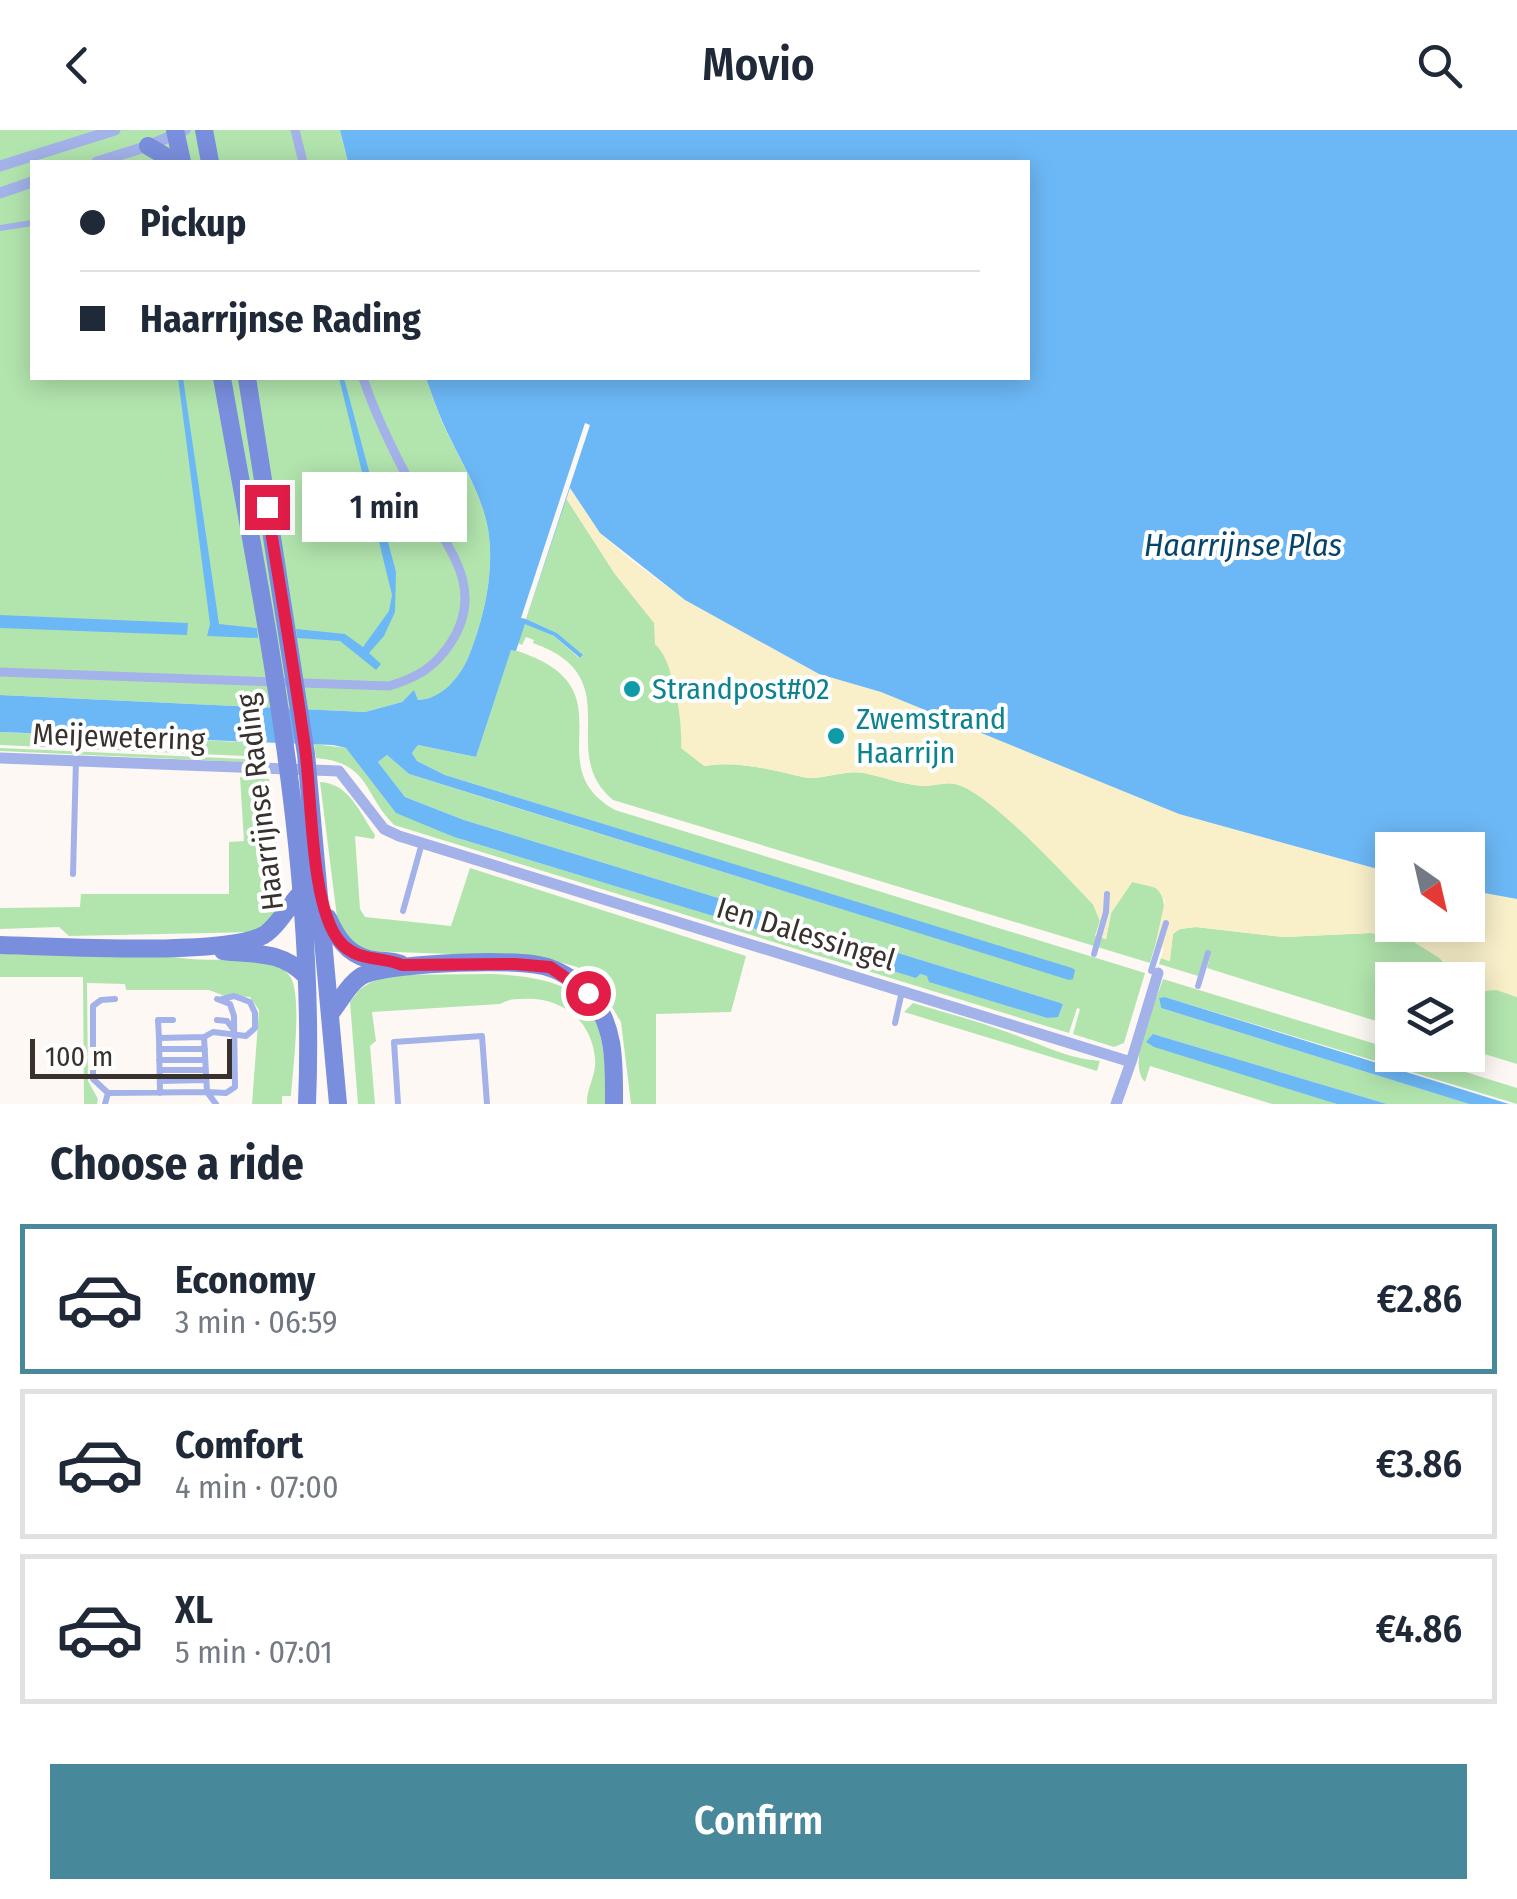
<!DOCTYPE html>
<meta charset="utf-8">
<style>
:root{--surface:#fff;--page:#f2f2f3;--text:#1f2937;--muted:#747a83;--line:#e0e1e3;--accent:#47889a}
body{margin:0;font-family:"Fira Sans Condensed",sans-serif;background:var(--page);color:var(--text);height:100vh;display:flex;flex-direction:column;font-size:38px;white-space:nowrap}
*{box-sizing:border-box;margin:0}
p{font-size:32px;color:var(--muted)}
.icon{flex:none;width:55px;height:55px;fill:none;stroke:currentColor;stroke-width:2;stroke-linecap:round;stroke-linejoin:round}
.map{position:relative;height:974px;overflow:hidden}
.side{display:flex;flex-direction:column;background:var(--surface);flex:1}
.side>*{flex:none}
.guide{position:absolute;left:30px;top:30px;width:1000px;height:220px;border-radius:0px;box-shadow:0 5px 25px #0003;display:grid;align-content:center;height:220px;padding:0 50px;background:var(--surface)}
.needle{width:65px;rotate:146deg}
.fabs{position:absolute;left:1375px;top:702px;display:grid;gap:20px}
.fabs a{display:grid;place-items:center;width:110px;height:110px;border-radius:0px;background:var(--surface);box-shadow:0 5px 25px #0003;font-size:50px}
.scale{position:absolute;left:30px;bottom:25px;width:202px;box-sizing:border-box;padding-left:10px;border:5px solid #38312e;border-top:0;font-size:28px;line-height:35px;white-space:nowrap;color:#38312e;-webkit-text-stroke:8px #fff;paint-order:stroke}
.end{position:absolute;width:45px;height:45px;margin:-22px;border:12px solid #e11d48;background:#fff;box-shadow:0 0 0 5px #fff}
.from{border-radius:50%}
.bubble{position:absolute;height:70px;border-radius:0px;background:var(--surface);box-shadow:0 5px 25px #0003;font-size:32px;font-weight:600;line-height:70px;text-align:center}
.guide b{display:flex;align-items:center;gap:35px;height:95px;font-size:38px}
.guide b+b{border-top:2px solid var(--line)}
.guide i{width:25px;height:25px;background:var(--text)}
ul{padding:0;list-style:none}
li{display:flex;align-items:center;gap:30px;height:150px;margin:0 20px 15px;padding:0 30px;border:5px solid var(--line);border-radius:0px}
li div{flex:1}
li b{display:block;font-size:38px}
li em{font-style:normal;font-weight:600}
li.on{border-color:var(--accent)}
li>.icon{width:90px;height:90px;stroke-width:1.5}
h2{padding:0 50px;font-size:45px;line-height:120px}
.cta{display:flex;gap:20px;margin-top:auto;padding:20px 50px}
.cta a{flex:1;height:115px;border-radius:0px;background:var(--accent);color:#fff;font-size:40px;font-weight:600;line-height:115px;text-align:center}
header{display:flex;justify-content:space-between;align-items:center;height:130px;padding:0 50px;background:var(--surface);font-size:45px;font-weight:600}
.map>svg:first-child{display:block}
</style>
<header><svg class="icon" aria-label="back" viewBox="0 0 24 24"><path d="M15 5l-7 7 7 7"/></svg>Movio<svg class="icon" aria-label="search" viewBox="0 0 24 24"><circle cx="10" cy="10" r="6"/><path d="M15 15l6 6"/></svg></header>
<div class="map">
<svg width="1517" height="974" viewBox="0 0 1517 974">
<rect width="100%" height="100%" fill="#fef8f5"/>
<!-- green -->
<path fill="#b2e5ae" d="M0,0h340l8,32h-316v216h394c5,14 10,29 16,44 15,34 39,68 46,107 7,43 -4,90 -20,129 -9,21 -26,41 -50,42l-4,-9 -12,11 -37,10 -365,-17z
M566,368l49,76 40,49v21l11,10 17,70 22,42c31,-6 67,4 98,11 19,4 41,-8 61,-4 20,4 39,12 60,13 10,0 22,-5 31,-2 34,7 112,93 138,120l7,17 -5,15 11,3 5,-26 21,-31c53,0 26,50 18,81l-537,-163c-59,-49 19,-122 -80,-157l1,-3 -8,-3 -4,8 -4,-2 7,-20 29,13 25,22 4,-2 -26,-23 -31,-14z
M511,519c127,38 21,114 104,161l530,163 -21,70 -10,4 -41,-13 7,-25 -3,-1 -8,25 -675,-208c-32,-33 -24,-62 -78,-67l-2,-14 32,4 84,78 24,11 461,140 5,-3 8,2 2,6 117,36 11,-2 5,-10 -2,-3 -597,-183 -59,-23 -27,-35 9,-7 22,19 124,39 290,90 252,67 -630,-195 -28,-14 -5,-8 6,-8 58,12z
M0,602l266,11 1,14 -267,-12z
M0,618l268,12v3l-268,-12z
M240,647l29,2 13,103 -2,27 -24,23 -187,4 -10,-9 -59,2v-21l80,-1 1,-13h148v-52l15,-1z
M320,652c29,1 40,31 55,53l-1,4 -19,-3 5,73 5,8 86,9 19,-58 276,88 -15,56 -75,2v90h-25l-10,-82 -21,-35 -23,-20 -36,-10 -176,-6 -15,-10 -12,-16z
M1196,797l88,10 87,-4 38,6 24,12 27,29h-68v46l-185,-58 4,-15 -4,-2 -9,25 -39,-12 2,-6 8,3 4,-27 6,-5z
M156,823c37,11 72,4 109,9 10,1 21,7 26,16 11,20 2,92 0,118h-9v8h-30l7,-94 -9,-13 -28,-2 -13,-5h-83l-1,-6 -38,-1 1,98 10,18 -1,5h-13l-1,-127h-83v-23z
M493,844c104,6 110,36 114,130h-20c-1,-16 10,-29 8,-46 -4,-39 -34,-61 -72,-59 -9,0 -14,0 -23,5l-128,8 4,29 -6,5 5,58h-17l-8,-102 10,-13 23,-14z
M1163,849l229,70v6h19l106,33v16l-352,-107 -6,2 2,9 308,96h-82l-234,-70 184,70h-65l-122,-38 -5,16c-19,-19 10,-78 18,-103z
M1468,854l15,7 13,-2 21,8v67l-49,-15z
M913,873c30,9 61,17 91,28 33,11 59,27 96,30l-3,10 -193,-59z"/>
<!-- sand -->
<path fill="#f9f0ca" d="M569,357l31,46 31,27 54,40 134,74 62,18 298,122 213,59v52h76v-35l49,9v98l-21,-7 -13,1 -15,-7v-4c-13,0 -20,-8 -24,-19l-35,-22 -38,-6 -87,4 -88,-10 -16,2 -7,5 -3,27 -9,-3 3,-9 -9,-3 10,-45 -8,-13 -25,-6 -21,31 -5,26 -11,-3 5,-15 -7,-17c-26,-26 -104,-113 -138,-120 -9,-2 -21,2 -31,2 -21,-1 -40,-9 -60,-13 -20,-4 -42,8 -61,4 -31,-7 -67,-17 -99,-11l-23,-18c2,-25 -7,-88 -26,-104l-1,-21 -39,-49 -49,-76z"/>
<!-- water -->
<path fill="#6cb8f6" d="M340,0h1177v769l-49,-9v-40h-76v23l-213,-59 -298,-122 -62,-18 -134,-74 -85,-67 -30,-45 -44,131 31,14 26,22 -3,3 -26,-22 -29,-12 -9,27 -5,-1 -35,107 -58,-12 -6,8 5,8 28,14 627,193 3,2 -2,9 -4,1 -660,-206 -22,-19 -9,7 27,35 59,23 597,183 2,2 -5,12 -11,1 -118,-36 -2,-6 -7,-2 -4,4 -462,-141 -58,-24 -50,-65 -13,-3 -333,-13v-37l365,17 37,-10 12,-12 4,10c24,-1 41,-22 50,-42 16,-39 27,-86 20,-129 -7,-39 -31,-73 -46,-108 -6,-14 -11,-29 -16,-43h602v-216h-680z
M178,248h5l36,246 38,4 1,10 -51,-2 3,-12z
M339,248h5l52,194 -1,40 -11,24 -15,17 12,11 -5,6 -36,-29 -43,-3 -1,-9 49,5 18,13 26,-36 3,-16z
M0,485l188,8 -1,12 -187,-7z
M1165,867l344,107h-40l-308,-96 -2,-10z
M1153,904l234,70h-50l-183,-57 -8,-5z"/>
<!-- pier -->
<path fill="#fef8f5" d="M585,293l5,2 -64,194 -5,-1z"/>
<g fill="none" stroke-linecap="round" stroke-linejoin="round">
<!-- service -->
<path stroke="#a3b2e9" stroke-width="6" d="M0,98l32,-5
M73,744l3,-113
M403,781l19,-68
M1094,824l12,-42 1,-18
M1151,841l15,-48
M1198,856l10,-33
M217,890l10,1 6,8
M895,893l7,-32
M204,907l9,-5 33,4 9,-8v-15l-5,-11 -16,-6 -12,3
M159,908l-1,-18h15
M159,919h46
M159,930h46
M160,940h46
M160,951l46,-1
M108,963l-15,-14v-73l8,-6 14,-1
M160,963l-1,-55 45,-1 3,55 19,1 9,-6 -1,-71 -4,-12 -13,-5
M105,974l3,-11 99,-1 9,12
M398,974l-4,-62 88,-6 5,68"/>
<!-- pedestrian -->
<path stroke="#a3b2e9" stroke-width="9" d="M295,0l8,32
M0,542l389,14c27,-8 45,-18 61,-42 40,-59 -9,-104 -36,-154 -20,-37 -38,-73 -51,-112"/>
<!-- minor -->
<path stroke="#a3b2e9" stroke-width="11" d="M97,32l51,-16 37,-16
M0,36l115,-36
M0,63l32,-11
M0,628l339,13 45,58 15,7 732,226 -15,42
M1131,932l27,-89"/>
<!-- secondary -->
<path stroke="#7a8ede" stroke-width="18" d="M175,0l7,32
M204,0l6,32
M148,16l27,16
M222,248c42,236 95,484 85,726
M247,248l59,376 32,350
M328,788c9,19 18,35 40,41 11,3 21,0 33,5
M0,815c54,1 224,12 264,-10 14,-9 24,-29 36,-41
M223,821c32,4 57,-1 82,24
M330,884c10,-12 21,-35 36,-40 30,-11 155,-17 184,-6 13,4 30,16 39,26 27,32 25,71 25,110"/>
</g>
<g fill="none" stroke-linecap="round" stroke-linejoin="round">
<!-- route -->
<path stroke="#e11d48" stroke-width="12" d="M267,377c13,80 27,161 38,241 7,48 5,159 35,194 17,20 41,14 62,23l113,-1 35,3 38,26"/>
</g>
<!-- markers -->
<g fill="#0f9aa8" stroke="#fff" stroke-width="4">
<circle cx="632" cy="559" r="10"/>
<circle cx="836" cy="606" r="10"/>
</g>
<g text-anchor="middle" stroke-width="8" stroke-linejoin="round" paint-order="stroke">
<!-- culture labels -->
<g font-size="30" fill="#0d838f" stroke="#fff" text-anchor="start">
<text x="652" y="569">Strandpost#02</text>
<text x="856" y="599">Zwemstrand<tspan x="856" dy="34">Haarrijn</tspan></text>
</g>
<!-- street labels -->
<g font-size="30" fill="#38312e" stroke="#fff">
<text transform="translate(119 607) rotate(2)" y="10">Meijewetering</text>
<text transform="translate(260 672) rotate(-97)" y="10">Haarrijnse Rading</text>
<text transform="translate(806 804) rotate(17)" y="10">Ien Dalessingel</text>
</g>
<!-- water labels -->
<g font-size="32" font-style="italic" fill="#07446c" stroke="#fff">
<text x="1243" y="426">Haarrijnse Plas</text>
</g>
</g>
</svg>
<div class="fabs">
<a><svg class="needle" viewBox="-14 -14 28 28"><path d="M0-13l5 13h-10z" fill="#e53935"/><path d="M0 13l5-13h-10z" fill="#747a83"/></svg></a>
<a><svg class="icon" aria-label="layers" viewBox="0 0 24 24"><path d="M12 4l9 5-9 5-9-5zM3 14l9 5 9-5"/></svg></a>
</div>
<div class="scale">100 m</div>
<i class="end from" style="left:588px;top:863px"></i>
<i class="end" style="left:267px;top:377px"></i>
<div class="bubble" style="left:302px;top:342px;width:165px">1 min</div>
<div class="guide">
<b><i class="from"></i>Pickup</b>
<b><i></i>Haarrijnse Rading</b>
</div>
</div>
<section class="side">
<h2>Choose a ride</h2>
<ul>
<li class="on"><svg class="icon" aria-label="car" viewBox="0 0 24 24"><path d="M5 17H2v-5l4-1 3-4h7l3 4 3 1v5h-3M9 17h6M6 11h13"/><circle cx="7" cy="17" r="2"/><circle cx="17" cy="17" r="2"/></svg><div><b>Economy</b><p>3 min · 06:59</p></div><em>€2.86</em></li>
<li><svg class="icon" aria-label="car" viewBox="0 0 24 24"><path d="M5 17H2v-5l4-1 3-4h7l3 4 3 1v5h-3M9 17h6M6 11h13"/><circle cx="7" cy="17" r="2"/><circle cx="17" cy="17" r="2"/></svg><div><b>Comfort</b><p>4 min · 07:00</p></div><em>€3.86</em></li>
<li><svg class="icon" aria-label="car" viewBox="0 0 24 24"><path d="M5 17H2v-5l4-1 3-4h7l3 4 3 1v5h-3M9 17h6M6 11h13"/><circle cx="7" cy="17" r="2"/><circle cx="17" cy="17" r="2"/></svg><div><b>XL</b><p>5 min · 07:01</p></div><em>€4.86</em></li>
</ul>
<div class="cta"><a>Confirm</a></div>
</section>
